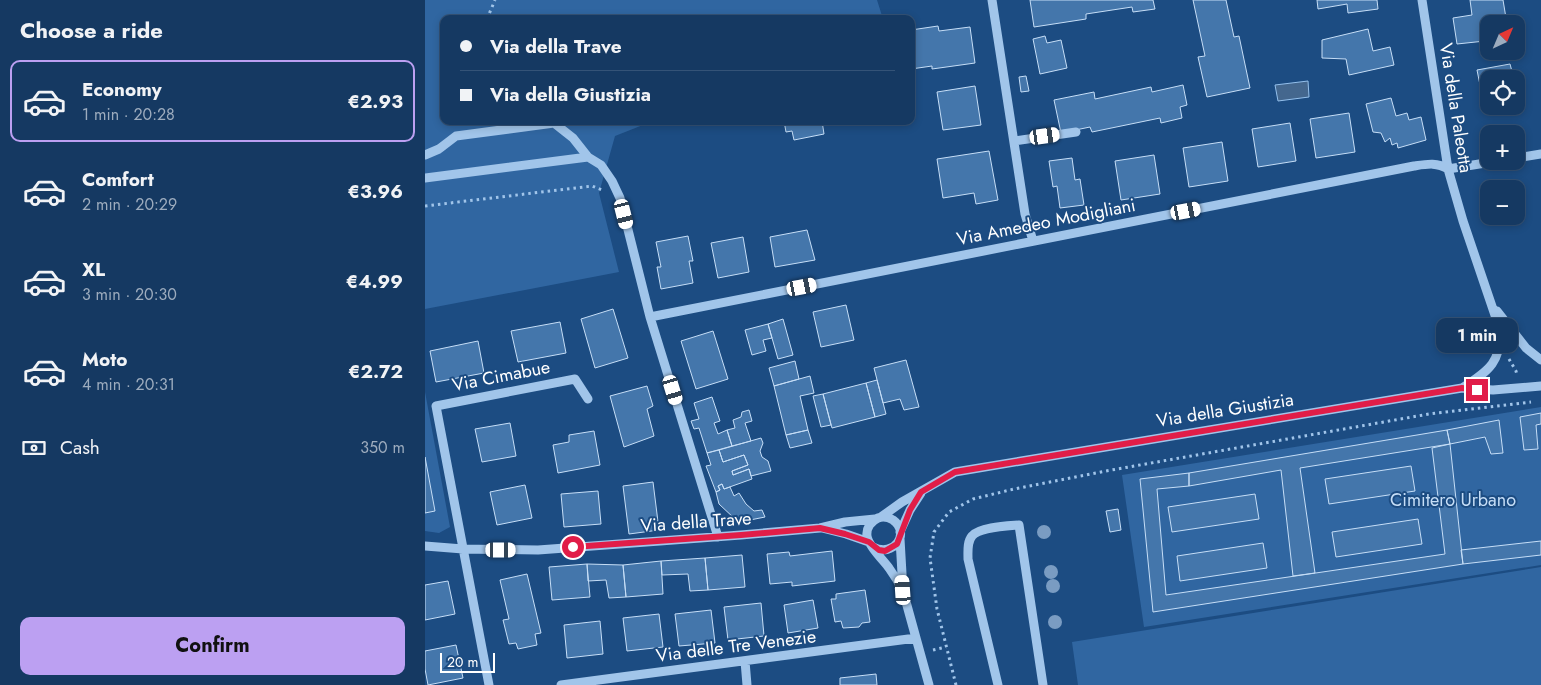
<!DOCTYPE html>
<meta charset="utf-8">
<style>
:root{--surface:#153962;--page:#22446b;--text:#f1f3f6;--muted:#9dacbe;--line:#345377;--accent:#bca0f2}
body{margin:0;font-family:Jost,sans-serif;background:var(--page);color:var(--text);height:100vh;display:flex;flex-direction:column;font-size:19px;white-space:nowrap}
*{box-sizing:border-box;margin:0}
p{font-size:16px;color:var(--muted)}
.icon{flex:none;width:28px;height:28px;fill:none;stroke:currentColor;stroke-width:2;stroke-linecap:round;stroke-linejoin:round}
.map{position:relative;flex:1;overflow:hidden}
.side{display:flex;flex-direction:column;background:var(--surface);width:425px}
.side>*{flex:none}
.hud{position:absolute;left:15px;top:15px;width:475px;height:110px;border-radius:10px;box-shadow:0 2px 8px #0003,0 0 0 1px var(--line);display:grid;align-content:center;height:110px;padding:0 20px;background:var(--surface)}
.needle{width:32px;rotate:44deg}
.buttons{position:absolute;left:1055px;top:15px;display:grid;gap:10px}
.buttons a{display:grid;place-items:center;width:45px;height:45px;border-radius:10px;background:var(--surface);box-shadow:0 2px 8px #0003,0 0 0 1px var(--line);font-size:25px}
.scale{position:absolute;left:15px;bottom:12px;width:55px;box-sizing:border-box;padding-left:5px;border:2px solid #fff;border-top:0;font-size:14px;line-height:18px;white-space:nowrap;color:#fff;-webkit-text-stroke:4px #1c4c82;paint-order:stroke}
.end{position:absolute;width:22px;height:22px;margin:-11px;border:6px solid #e11d48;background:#fff;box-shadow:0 0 0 2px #fff}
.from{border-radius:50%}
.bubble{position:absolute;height:35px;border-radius:10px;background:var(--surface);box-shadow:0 2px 8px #0003,0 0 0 1px var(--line);font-size:16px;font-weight:700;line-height:35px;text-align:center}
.car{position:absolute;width:15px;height:30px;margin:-15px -8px;border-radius:6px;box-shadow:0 0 4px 1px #0007;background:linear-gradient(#fff 24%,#345 0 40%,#fff 0 76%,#345 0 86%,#fff 0)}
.hud b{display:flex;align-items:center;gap:18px;height:48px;font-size:19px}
.hud b+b{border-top:1px solid var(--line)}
.hud i{width:12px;height:12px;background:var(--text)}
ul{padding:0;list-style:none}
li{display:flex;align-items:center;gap:15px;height:82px;margin:0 10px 8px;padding:0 10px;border:2px solid transparent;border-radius:10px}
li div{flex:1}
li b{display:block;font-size:19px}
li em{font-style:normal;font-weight:700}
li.selected{border-color:var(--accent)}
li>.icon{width:45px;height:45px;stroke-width:1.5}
h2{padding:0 20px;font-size:22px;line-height:60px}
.pay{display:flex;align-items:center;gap:12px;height:55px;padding:0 20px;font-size:19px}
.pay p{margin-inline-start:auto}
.primary-button{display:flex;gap:10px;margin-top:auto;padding:10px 20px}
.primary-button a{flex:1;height:58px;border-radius:10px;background:var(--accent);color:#111;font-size:20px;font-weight:700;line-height:58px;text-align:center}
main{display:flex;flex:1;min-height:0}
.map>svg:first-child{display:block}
</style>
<main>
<section class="side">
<h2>Choose a ride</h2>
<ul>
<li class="selected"><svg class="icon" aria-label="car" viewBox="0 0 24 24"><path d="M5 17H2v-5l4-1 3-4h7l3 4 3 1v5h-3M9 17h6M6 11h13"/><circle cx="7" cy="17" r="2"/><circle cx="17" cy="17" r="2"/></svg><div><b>Economy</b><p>1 min · 20:28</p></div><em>€2.93</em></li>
<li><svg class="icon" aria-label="car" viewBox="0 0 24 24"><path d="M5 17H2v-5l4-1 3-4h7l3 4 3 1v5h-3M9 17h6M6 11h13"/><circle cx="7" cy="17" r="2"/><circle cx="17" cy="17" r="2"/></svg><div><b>Comfort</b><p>2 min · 20:29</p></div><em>€3.96</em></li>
<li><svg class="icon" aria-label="car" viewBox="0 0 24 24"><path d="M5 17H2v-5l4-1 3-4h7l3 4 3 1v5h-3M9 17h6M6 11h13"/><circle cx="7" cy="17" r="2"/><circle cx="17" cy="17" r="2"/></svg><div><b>XL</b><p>3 min · 20:30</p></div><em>€4.99</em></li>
<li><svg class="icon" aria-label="car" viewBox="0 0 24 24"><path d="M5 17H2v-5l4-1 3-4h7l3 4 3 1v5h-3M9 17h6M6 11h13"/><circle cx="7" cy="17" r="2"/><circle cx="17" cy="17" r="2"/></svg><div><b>Moto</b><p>4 min · 20:31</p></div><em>€2.72</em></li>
</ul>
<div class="pay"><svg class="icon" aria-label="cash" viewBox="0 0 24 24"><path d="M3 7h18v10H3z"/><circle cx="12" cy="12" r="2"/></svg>Cash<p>350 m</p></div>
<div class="primary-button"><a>Confirm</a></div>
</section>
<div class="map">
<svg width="1116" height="685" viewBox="0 0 1116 685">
<rect width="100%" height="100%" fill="#1c4c82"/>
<!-- green -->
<path fill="#3066a1" d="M0,0h452l6,19h-439v102h209l-38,15 -16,57 20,79 -194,37z
M0,392l25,135 -11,6 -14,-2z
M1116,407v158l-397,62 -22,-152z
M1116,567v118h-463l-6,-43z"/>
<!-- water -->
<path fill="#44678e" stroke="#94c0ec" d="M883,81l1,16 -31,4 -3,-16z"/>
<!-- building -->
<path fill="#4476ab" stroke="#c6def7" d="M605,0h123l2,9 -22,3 -1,-5 -46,7v5l-52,8z
M768,0h33l8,37 5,-1 11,52 -43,9 -9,-40 7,-1z
M892,0h60l1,9 -30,4 -1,-9 -29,5z
M1045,0h33l4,24h-18v4h-6l2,13 -28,3 -4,-26 19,-3z
M513,26l1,5 31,-4 5,36 -43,6v-3l-21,3v-39z
M943,29l5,22 17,-4 4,18 -45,10 -3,-16 -24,-1v-18z
M620,36l2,7 14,-3 6,28 -27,6 -7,-35z
M1085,64l4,15h-25v27h18v2l-22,2 -8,-40z
M601,76l3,15 -8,1 -2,-15z
M758,85l4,20 -7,2 2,11 -21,5 -1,-5 -68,14 -2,-5 -29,6 -7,-33 40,-8 1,7 56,-12 1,5z
M550,86l6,39 -38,5 -6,-38z
M966,98l5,18 11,-3 2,7 12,-3 5,23 -28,8 -1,-5 -5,2 -2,-7 -5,4 -4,-9 -8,-1 -7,-28z
M924,113l6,39 -39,6 -6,-39z
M359,121h38l2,13 -30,6 -2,-9 -6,1z
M865,123l6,38 -38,6 -6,-38z
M797,142l6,39 -39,6 -6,-39z
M564,151l9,49 -22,4 -2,-11 -31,5 -6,-39z
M729,155l6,39 -39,6 -6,-39z
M647,158l3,22 5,-1 4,26 -24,3 -3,-22 -4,1 -4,-26z
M382,230l8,30 -40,7 -5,-30z
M263,236l5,25h-4l4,22 -32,6 -4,-22h4l-5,-25z
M318,237l6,35 -31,6 -7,-35z
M421,305l8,35 -33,7 -8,-35z
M188,309l15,49 -33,10 -14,-49z
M358,319l10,36 -15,4 -10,-35z
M135,322l6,31 -48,9 -7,-31z
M343,324l4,14 -9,2 3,11 -14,4 -7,-25z
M288,331l15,48 -32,10 -15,-48z
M53,341l6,32 -48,9 -6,-31z
M481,360l13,47 -15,3 -4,-11 -17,4 -9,-35z
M370,361l4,18 -25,7 -5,-18z
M385,376l4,17 -14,3 8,34 -22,5 -12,-49z
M452,380l9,34 -11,3 -9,-34z
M441,383l9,34 -43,11 -9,-34z
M222,386l6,20 -6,3 7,27 -30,11 -14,-51z
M398,394l8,31 -10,2 -8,-31z
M287,397l8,24 -6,2 4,11 9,-4 5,16 -25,7 -8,-25 -5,1 -3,-8 8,-2 -5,-16z
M324,410l3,11 -7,2 6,18 -19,5 -5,-16 8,-2 -2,-8 8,-3 1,-5z
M1116,413v11l-5,1 2,24 -14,1 -4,-33z
M1074,420l4,33 -12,1 -6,-17 -35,7 -3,-14z
M85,423l6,33 -34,6 -7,-33z
M383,430l4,13 -22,5 -4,-13z
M1022,430l3,14 -150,24 15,105 -22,3 -12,-106 -92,16v-13z
M169,431l6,34 -42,8 -5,-28 16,-3v-7z
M336,438l2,5 -3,8 2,6 6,4 3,10 -20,5 -2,-7 -16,6 -1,-4 16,-6 -4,-10 -21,7 -4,-12z
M1025,444l13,120 -310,48 -13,-133 49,-6v13l-32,3 9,106 279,-41 -13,-106z
M294,450l4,12 21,-7 4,10 -16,6 1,4 16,-6 3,10 -28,10 -2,-5 -4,2 2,4 -4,2 -10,-26 5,-1 -4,-12z
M0,457l10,54 -10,2z
M986,466l4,25 -86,13 -4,-25z
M228,482l6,48 -30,4 -6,-48z
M297,484l2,5 6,-2 4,9 5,-3 7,11 8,7 8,-1 3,7 -20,4 -10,-2 -16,-15 -3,-12 4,-2 -2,-4z
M100,485l7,33 -35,7 -7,-33z
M173,491l3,33 -37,3 -3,-33z
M830,494l4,25 -87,13 -4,-25z
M693,509l3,21 -11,2 -4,-21z
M993,519l4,25 -86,13 -4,-25z
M1116,541v14l-78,9 -2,-14z
M838,543l4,25 -87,13 -3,-25z
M407,551l3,30 -43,5v-4l-22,2 -3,-30 22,-2 1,4z
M317,555l3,32 -37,3 -3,-32z
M280,558l3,32 -18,1 -2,-17 -26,1 -1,-14z
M236,561l2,33 -37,3 -3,-32z
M162,564l3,33 -38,3 -3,-33z
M162,564l36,1 3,32 -17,1 -3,-18 -18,1z
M102,574l14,59 -6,1 2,11 -19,4 -2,-6 -7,1 -6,-24 6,-1 -9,-39z
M23,581l7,33 -30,6v-35z
M440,590l5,32 -8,1 -3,4 -16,1 -2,-7 -6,1 -4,-23h5v-5z
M388,600l5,28 -30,5 -4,-28z
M336,603l3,33 -36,4 -4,-33z
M286,610l4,33 -36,3 -4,-32z
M234,614l4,33 -36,4 -4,-33z
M175,621l3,33 -36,4 -3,-33z
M31,645l7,33 -35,7 -3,-16v-18z
M451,674l1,11h-37v-7z"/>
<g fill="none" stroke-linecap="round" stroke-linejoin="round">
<!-- path -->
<path stroke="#a1c5ea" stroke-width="3" stroke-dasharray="2.5 4" stroke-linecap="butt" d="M62,19l8,-19
M0,206l167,-20 10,4
M1084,359l7,12 1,4
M508,650l13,-3
M531,685l-19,-76 -7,-51 4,-26 15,-20 24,-13 41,-10 92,-18 323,-57 102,-12"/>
<!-- minor -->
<path stroke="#a1c5ea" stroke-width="9" d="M567,0l33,214 8,27
M997,0l26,169 15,52 36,106c4,34 -10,44 -37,61
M589,141l62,-9
M0,155l14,-6 17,-13 98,-13 19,15 15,19 13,8 11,16 8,17 30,119 68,220
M1091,158l25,-4
M1023,169l50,-8
M0,178l163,-21
M1072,311l29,37 15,12
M225,317l764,-151c13,-2 23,-4 34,3
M456,517l21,-15 53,-30 507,-84 31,2 48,-4
M397,528l24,6 23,8
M475,532l10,-22 11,-17
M475,539l3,52 26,94
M0,546l38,3 75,1 203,-15 79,-7 25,-6 30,-3
M448,547c21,11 38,-14 20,-27 -5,-3 -10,-4 -15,-2 -7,3 -12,10 -11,18 1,9 16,24 22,32 5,7 10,15 14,23
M320,661l2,24
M64,685l-53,-279 139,-27 13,20
M136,685l355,-47
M573,685l-30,-126c0,-8 -1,-17 4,-23 8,-9 35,-10 47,-11l24,160"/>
</g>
<!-- trees -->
<g fill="#7a9cc2">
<circle cx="619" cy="532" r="7"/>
<circle cx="626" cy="572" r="7"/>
<circle cx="628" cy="586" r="7"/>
<circle cx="630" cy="622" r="7"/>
</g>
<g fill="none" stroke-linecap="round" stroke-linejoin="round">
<!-- route -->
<path stroke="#e11d48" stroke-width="6" d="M148,547l168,-12 79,-7 25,6 24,8 10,8 6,1 12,-7 13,-34 11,-18 34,-20 507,-84 15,2"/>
</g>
<g text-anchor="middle" stroke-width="4" stroke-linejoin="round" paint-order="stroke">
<!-- street labels -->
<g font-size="18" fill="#fff" stroke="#1c4c82">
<text transform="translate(1031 108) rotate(81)" y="6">Via della Paleotta</text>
<text transform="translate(621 222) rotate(-11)" y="6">Via Amedeo Modigliani</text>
<text transform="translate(76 376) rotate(-11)" y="6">Via Cimabue</text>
<text transform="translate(800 410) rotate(-9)" y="6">Via della Giustizia</text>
<text transform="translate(271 522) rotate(-4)" y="6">Via della Trave</text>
<text transform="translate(311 646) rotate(-7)" y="6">Via delle Tre Venezie</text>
</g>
<!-- park labels -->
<g font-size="18" fill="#c6def7" stroke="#1c4c82">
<text x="1028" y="506">Cimitero Urbano</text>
</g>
</g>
</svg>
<div class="buttons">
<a><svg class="needle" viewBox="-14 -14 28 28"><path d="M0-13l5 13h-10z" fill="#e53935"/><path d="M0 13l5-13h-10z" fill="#9dacbe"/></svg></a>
<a><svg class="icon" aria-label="locate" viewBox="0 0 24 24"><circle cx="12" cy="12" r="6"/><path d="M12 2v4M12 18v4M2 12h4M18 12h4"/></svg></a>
<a>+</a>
<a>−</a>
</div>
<div class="scale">20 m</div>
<i class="end from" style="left:148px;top:547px"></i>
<i class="end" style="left:1052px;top:390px"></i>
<div class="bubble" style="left:1011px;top:318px;width:82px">1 min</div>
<i class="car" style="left:620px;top:136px;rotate:82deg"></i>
<i class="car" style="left:761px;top:211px;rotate:79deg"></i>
<i class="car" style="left:199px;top:214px;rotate:166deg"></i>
<i class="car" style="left:377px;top:287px;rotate:79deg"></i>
<i class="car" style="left:248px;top:390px;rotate:163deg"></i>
<i class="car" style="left:76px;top:550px;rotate:90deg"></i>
<i class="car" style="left:478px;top:590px;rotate:356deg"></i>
<div class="hud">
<b><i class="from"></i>Via della Trave</b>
<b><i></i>Via della Giustizia</b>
</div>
</div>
</main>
